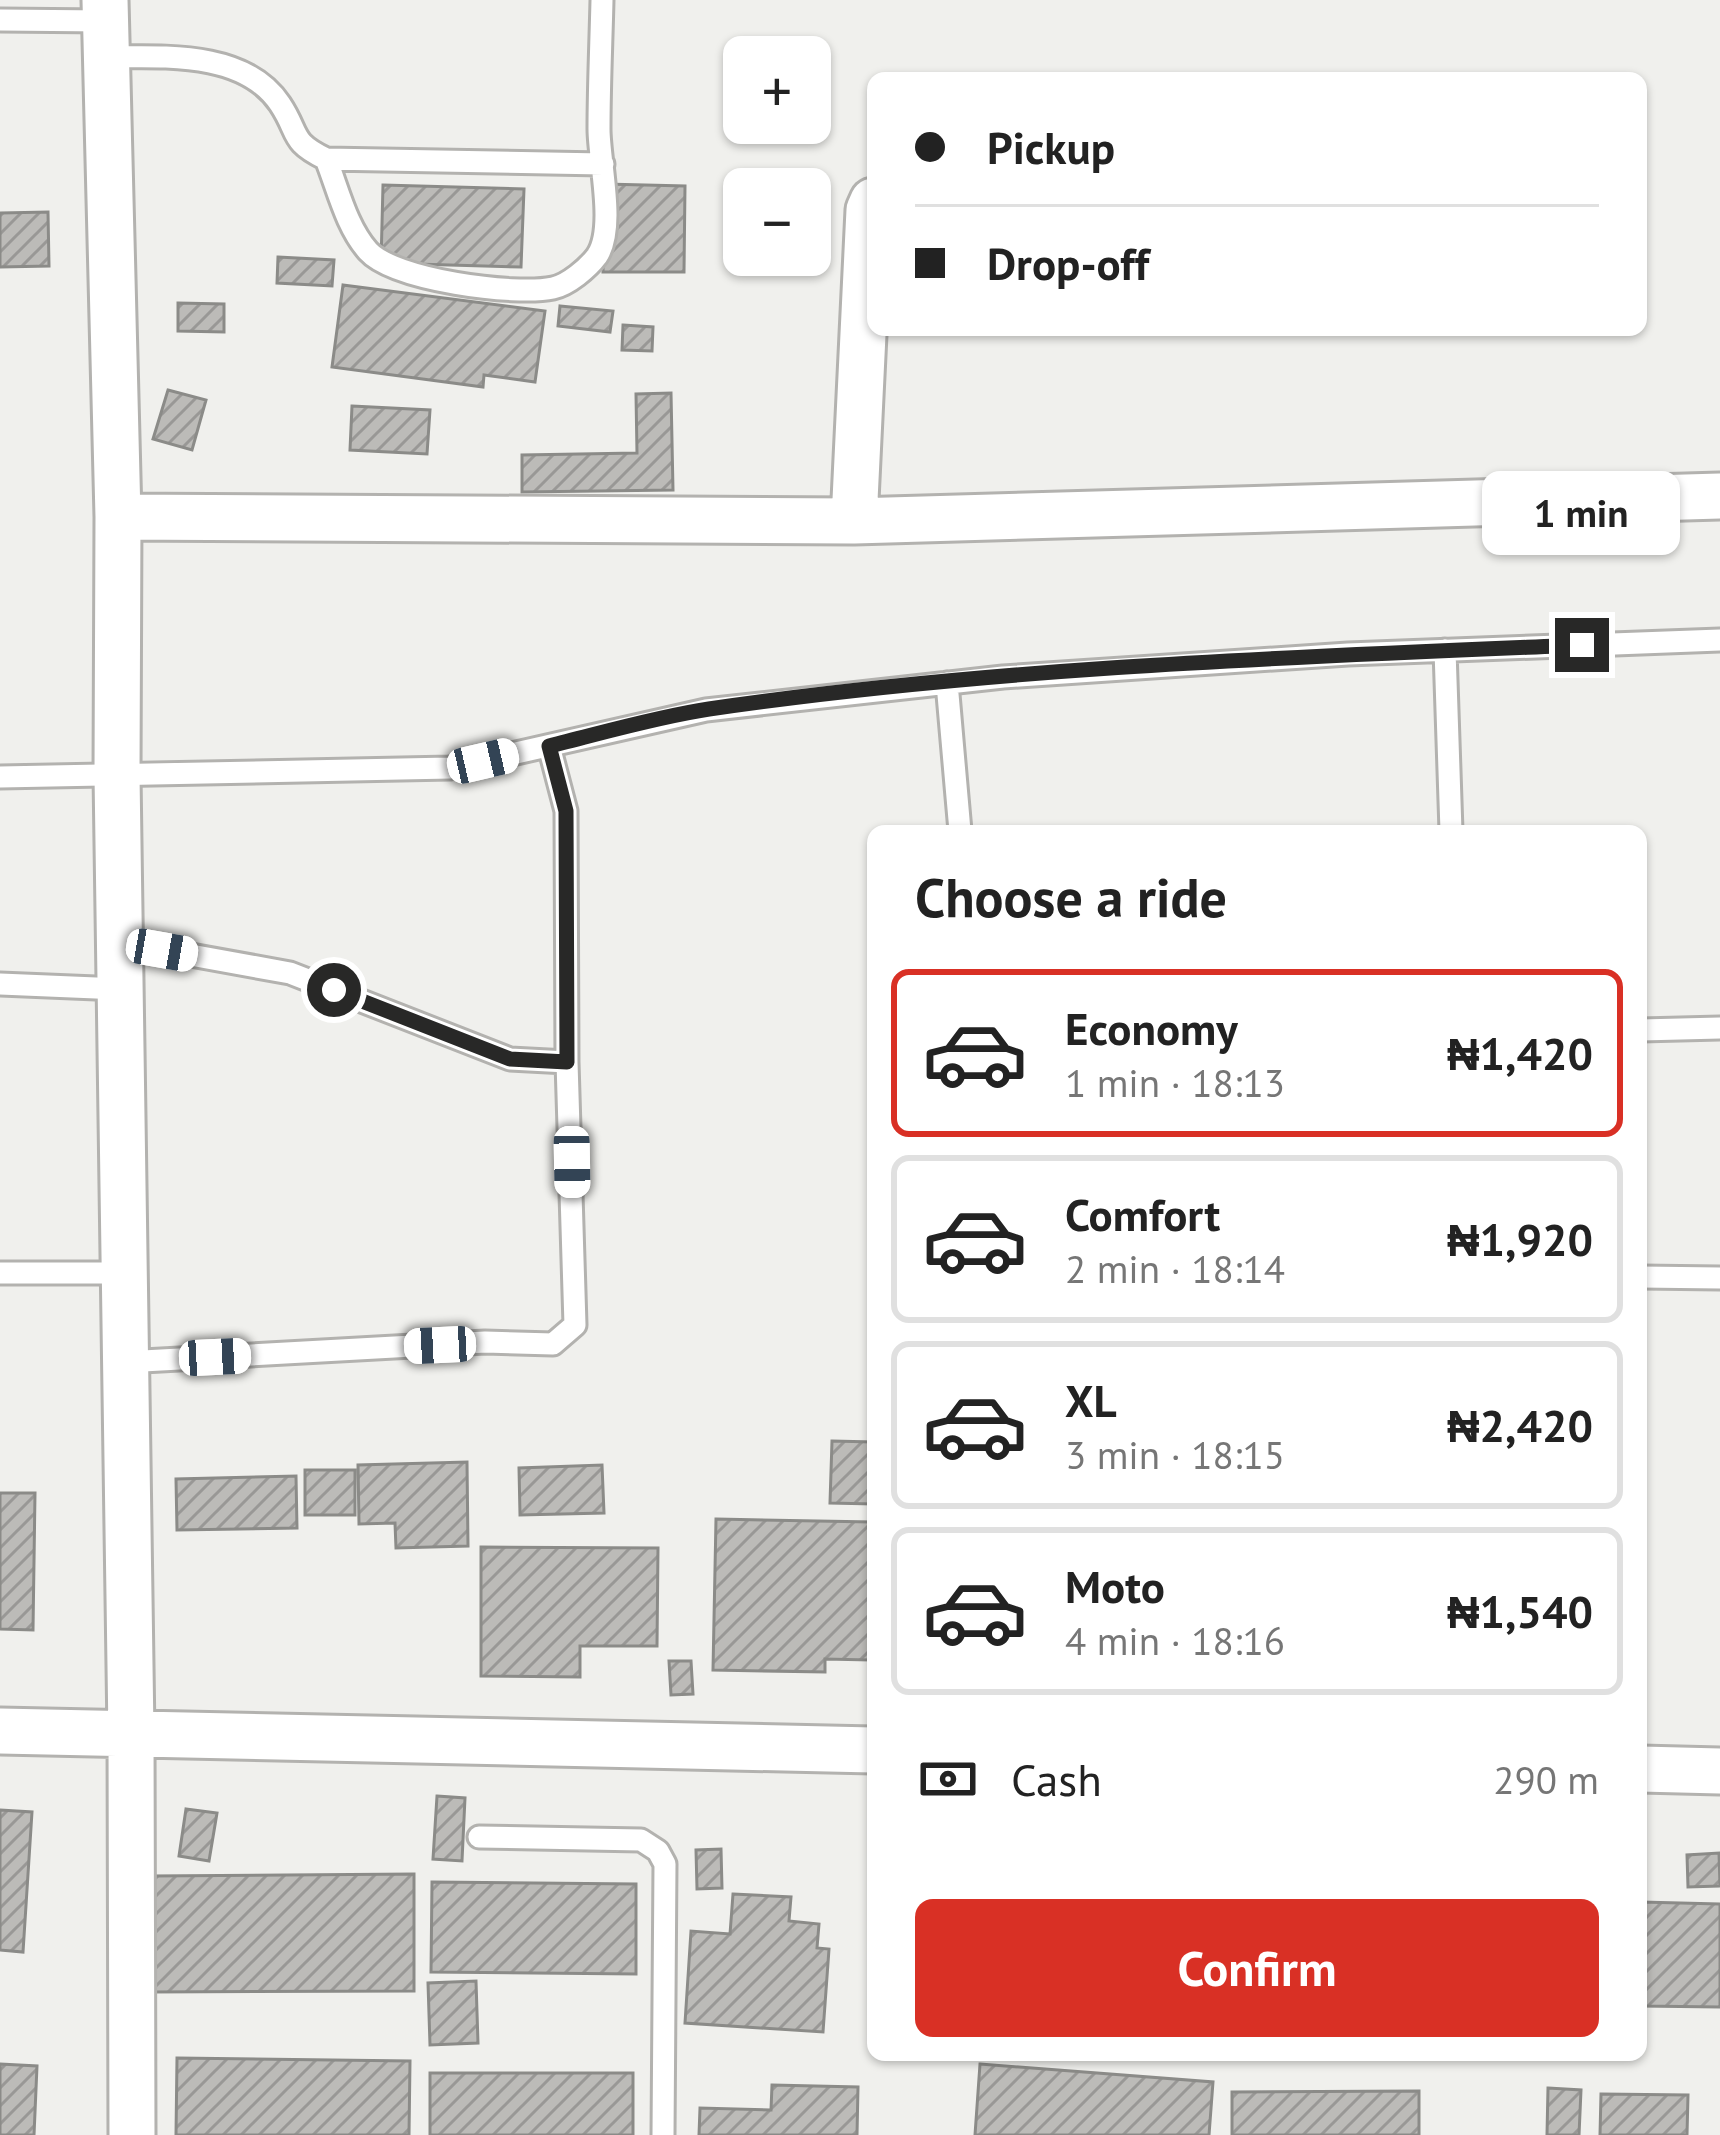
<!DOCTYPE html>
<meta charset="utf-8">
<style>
:root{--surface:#fff;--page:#f2f2f2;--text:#222;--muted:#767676;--line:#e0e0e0;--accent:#d93025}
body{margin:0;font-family:"PT Sans",sans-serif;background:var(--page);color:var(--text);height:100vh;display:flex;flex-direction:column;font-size:45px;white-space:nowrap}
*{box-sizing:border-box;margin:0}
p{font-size:39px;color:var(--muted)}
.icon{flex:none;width:66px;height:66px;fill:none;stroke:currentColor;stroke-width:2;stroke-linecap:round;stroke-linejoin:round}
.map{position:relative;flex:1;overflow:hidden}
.drawer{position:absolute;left:867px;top:825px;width:780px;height:1236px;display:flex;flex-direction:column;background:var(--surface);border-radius:18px;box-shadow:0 3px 9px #0004}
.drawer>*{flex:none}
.guide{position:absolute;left:867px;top:72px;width:780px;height:264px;border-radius:18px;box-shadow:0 3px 9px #0004;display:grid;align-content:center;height:264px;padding:0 48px;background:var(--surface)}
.fabs{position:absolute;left:723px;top:36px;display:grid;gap:24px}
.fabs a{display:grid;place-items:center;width:108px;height:108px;border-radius:18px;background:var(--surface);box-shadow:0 3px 9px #0004;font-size:60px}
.end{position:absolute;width:54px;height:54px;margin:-27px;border:15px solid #282827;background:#fff;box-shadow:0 0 0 6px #fff}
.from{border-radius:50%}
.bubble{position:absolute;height:84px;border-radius:18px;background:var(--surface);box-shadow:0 3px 9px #0004;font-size:39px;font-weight:800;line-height:84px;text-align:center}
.car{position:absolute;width:36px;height:72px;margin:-36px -18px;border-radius:15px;box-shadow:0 0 9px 3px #0007;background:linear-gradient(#fff 24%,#345 0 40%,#fff 0 76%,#345 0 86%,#fff 0)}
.guide b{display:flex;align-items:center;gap:42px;height:114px;font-size:45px}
.guide b+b{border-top:3px solid var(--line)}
.guide i{width:30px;height:30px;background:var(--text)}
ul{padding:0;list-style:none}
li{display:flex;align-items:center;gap:36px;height:168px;margin:0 24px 18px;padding:0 24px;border:6px solid var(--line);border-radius:18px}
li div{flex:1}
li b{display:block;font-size:45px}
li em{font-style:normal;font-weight:800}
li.current{border-color:var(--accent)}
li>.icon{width:108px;height:108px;stroke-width:1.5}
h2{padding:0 48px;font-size:54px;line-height:144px}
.pay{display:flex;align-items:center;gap:30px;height:132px;padding:0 48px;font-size:45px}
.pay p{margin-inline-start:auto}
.primary-button{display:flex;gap:24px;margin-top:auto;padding:24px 48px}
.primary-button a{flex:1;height:138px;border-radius:18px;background:var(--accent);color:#fff;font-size:48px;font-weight:800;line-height:138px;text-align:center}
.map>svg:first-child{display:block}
</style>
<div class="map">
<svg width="1720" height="2135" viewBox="0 0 1720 2135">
<defs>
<pattern id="building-hatch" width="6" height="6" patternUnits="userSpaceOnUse" patternTransform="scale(3)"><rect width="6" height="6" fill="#bcbbb8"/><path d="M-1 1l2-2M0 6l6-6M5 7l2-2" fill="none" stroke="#999896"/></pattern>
</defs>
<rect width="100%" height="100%" fill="#f0f0ed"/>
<!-- building -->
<path fill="url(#building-hatch)" stroke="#8b8b88" stroke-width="3" d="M604,184l81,2 -1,86h-81z
M383,185l141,4 -3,78 -140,-4z
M48,212l1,54 -49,1v-54z
M278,257l56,3 -2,26 -55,-3z
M343,285l202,26 -10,71 -51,-7 -1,12 -151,-20z
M178,303l46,1v28l-46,-1z
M560,306l53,5 -3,21 -52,-6z
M623,325l30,2 -1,24 -30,-1z
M168,390l38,10 -14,50 -39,-11z
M671,393l2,97 -151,2v-37l115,-2 -1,-59z
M352,406l78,4 -3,44 -77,-4z
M832,1441l41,1v62l-43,-1z
M467,1462l1,84 -72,2 -1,-25 -36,1 -1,-59z
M602,1465l2,48 -84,2 -1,-47z
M305,1470h50v45h-50z
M296,1476l1,52 -120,2 -1,-51z
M0,1493h35l-2,137 -33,-1z
M716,1519l156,3 -2,138 -45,-1v13l-112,-2z
M481,1547l177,1 -1,98h-77v31l-99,-1z
M669,1661h22l2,33 -22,1z
M437,1796l28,2 -3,63 -29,-2z
M186,1809l31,4 -8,48 -30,-5z
M0,1810l32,2 -9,140 -23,-2z
M721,1849l1,39 -25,1 -1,-39z
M1719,1853l1,33 -32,1 -1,-32z
M414,1874v117l-262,1 -1,-116z
M432,1882l204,2v90l-205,-2z
M733,1894l58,3 -2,24 30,3 -2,24 12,1 -6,83 -138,-9 6,-92 39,3z
M1641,1902l79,2v103l-79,-1z
M476,1981l2,62 -48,2 -2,-62z
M177,2058l233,3 -1,74h-233z
M0,2064l37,2 -3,69h-34z
M980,2064l233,18 -4,53h-234z
M430,2073h203v62h-203z
M772,2085l86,2 -1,48h-158l1,-27 71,2z
M1548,2088l33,2 -2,45h-32z
M1419,2091v44h-187v-43z
M1601,2094l87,1 -1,40h-87z"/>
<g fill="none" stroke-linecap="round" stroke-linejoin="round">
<!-- lane casing -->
<g stroke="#b3b2af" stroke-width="27">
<path id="lane" d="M0,20l105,1
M105,57c57,0 139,-7 175,47 20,30 9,37 46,55l277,5
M326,159c12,30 20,67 42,92 26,29 147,45 185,37 15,-3 35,-20 44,-32 19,-28 2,-94 2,-127 0,-43 2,-86 3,-129
M1445,650l6,181
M947,683l13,148
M549,746l17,65 1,251
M0,777l450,-9 256,-58 297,-33 345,-23 372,-14
M119,942l171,31 220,86 57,3 8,263 -22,19 -68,-2 -360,20
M0,984l120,5
M1641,1030l79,-2
M0,1273h124
M1641,1277l79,1
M479,1837l162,3 17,11 7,13 -2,271"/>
</g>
<!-- street casing -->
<g stroke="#b3b2af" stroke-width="51">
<path id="street" d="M105,0l13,517 -1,258 14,959 1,401
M118,517l736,4 866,-25
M854,521l15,-311 4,-9
M0,1731l873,19
M1641,1769l79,2"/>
</g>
<!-- lane -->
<use href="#lane" stroke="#fff" stroke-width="21"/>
<!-- street -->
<use href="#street" stroke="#fff" stroke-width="45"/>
</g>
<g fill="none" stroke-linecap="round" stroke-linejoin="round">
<!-- route -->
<path stroke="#282827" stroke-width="15" d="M334,990l176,69 57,3 -1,-251 -17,-65c53,-13 107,-29 160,-37 289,-42 583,-52 873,-64"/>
</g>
</svg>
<div class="fabs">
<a>+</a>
<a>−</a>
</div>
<i class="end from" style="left:334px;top:990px"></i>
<i class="end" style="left:1582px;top:645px"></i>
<div class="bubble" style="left:1482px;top:471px;width:198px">1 min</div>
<i class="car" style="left:483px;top:761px;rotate:77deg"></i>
<i class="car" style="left:162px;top:950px;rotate:100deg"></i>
<i class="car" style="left:572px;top:1162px;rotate:179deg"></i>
<i class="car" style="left:440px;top:1345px;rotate:267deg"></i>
<i class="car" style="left:215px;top:1357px;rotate:87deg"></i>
<div class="guide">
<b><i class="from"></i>Pickup</b>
<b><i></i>Drop-off</b>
</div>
<section class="drawer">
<h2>Choose a ride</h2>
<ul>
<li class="current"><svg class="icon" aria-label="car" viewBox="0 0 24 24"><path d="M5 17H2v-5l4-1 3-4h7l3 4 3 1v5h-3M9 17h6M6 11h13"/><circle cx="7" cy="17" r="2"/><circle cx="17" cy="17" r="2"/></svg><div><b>Economy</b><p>1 min · 18:13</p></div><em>₦1,420</em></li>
<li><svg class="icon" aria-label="car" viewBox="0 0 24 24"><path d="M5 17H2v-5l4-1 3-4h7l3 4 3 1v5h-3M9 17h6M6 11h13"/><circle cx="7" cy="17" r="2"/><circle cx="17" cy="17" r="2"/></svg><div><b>Comfort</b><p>2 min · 18:14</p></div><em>₦1,920</em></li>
<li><svg class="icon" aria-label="car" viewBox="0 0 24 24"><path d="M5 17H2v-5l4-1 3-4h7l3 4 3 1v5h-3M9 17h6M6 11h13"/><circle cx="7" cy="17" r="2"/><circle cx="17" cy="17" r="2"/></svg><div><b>XL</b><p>3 min · 18:15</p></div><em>₦2,420</em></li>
<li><svg class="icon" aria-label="car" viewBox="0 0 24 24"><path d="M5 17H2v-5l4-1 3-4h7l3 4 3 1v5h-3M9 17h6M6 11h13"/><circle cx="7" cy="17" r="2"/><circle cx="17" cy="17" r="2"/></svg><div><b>Moto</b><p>4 min · 18:16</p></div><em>₦1,540</em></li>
</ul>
<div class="pay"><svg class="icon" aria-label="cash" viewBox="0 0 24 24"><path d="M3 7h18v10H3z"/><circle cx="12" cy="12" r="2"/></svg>Cash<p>290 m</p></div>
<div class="primary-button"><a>Confirm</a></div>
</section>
</div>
